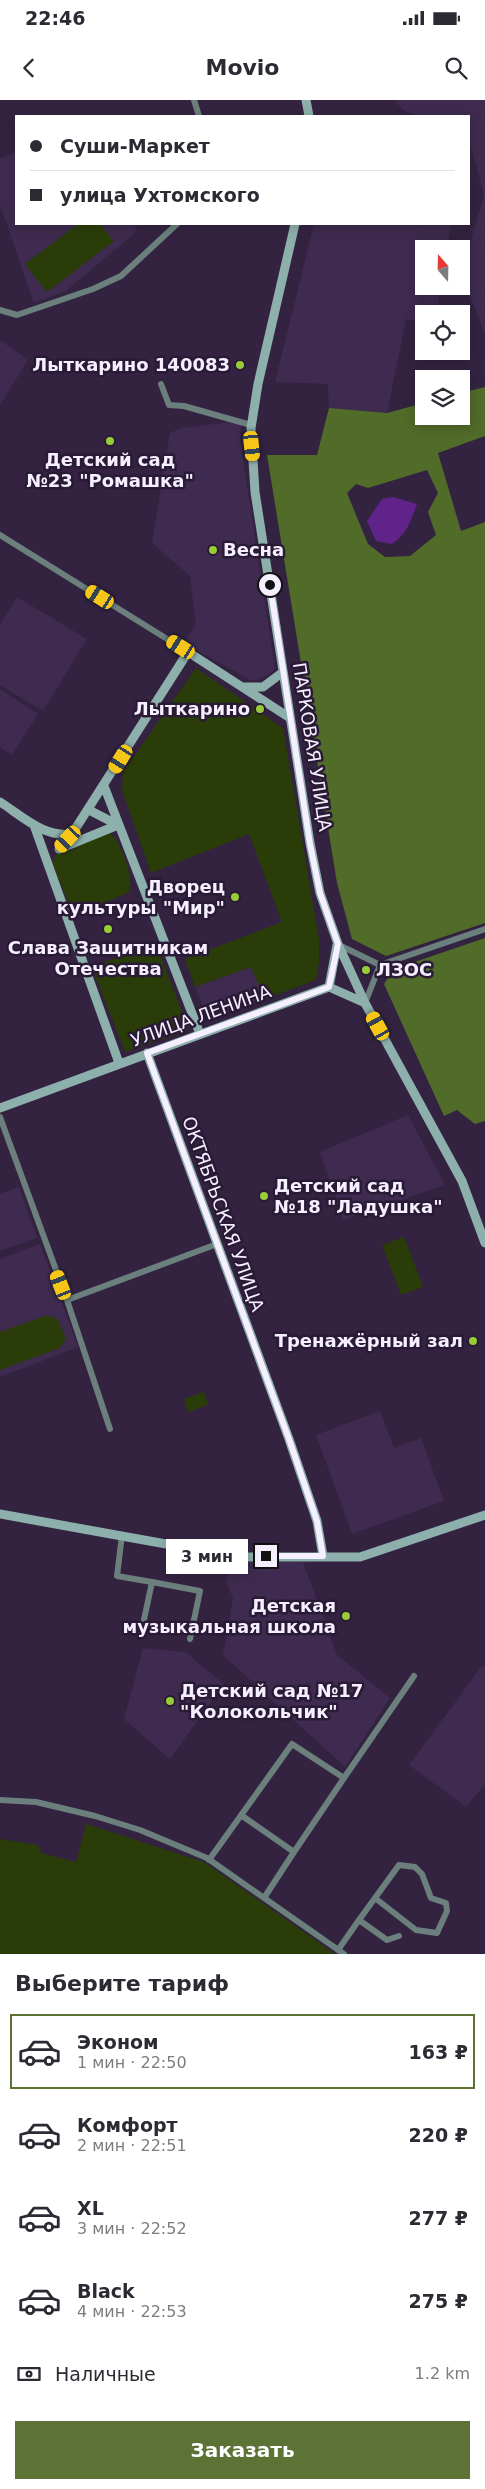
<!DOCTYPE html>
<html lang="ru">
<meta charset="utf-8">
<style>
:root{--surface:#fff;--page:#f2f2f3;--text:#2b2b33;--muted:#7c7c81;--line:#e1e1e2;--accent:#5c7335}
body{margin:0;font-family:"DejaVu Sans",sans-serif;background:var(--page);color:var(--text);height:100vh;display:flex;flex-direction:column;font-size:19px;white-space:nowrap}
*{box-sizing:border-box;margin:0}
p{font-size:16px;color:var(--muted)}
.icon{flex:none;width:28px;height:28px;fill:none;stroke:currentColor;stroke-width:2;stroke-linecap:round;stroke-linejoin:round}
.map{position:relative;height:1854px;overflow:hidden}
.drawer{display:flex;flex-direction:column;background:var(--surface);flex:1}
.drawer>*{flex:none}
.top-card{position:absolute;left:15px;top:15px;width:455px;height:110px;border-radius:0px;box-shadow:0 2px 12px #0003;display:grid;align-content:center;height:110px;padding:0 15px;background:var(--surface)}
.needle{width:32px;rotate:340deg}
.tools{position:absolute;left:415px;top:140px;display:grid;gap:10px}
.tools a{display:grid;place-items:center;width:55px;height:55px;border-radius:0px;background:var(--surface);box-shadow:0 2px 12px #0003;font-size:25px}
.end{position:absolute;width:22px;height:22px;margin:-11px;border:6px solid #f6efff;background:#111;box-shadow:0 0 0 2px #111}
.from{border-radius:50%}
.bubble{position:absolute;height:35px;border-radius:0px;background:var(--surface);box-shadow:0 2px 12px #0003;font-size:16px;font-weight:700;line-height:35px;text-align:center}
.car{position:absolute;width:15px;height:30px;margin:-15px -8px;border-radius:6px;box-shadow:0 0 4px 1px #0007;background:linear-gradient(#f5c518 24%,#345 0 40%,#f5c518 0 76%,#345 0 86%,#f5c518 0)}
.top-card b{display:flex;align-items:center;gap:18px;height:48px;font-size:19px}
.top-card b+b{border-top:1px solid var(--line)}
.top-card i{width:12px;height:12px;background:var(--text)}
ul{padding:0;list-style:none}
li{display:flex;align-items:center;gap:15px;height:75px;margin:0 10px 8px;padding:0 5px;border:2px solid transparent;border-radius:0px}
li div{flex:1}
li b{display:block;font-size:19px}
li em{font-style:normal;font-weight:700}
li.selected{border-color:var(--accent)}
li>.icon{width:45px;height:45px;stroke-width:1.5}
h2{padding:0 15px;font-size:22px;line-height:60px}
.pay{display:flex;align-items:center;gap:12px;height:55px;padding:0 15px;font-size:19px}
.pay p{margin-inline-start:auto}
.button{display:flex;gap:10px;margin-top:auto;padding:10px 15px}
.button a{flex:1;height:58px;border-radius:0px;background:var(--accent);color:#fff;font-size:20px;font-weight:700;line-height:58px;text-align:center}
.status{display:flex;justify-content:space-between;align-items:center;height:35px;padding:0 25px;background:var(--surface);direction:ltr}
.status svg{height:14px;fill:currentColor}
header{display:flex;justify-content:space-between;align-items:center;height:65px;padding:0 15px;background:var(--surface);font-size:22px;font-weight:700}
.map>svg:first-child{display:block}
</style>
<div class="status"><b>22:46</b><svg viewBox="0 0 49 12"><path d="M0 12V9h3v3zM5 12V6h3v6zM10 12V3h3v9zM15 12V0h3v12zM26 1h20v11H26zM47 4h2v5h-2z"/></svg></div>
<header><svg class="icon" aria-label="back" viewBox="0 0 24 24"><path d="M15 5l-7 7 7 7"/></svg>Movio<svg class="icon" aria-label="search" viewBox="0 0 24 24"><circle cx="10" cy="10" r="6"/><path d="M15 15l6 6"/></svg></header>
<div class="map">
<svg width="485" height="1854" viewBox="0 0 485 1854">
<rect width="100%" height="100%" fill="#332341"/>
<!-- built -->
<path fill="#3e2b4f" d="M394,0h91v235l-19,-50 6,-48 12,-42 -15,-55v-24h-50l-15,-5z
M16,52v72h118l3,7 -71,60 -32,12 -34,-98v-47z
M314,124h137l-4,25h-23v37h17l-5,28h-12v8l-18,-3 -19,94 -58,-5 -1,-24 -53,-2z
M0,240l28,20 -28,45z
M241,321l-1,18 35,230 -7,6 -16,6 -68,-38 12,-19 -6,-48 -38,-33 18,-110 11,-5z
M17,497l70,42 -44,72 -43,-26v-60z
M0,589l38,25 -26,41 -12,-8z
M251,867l14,32 -57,20 -13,-32z
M408,1015l37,70 -102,35 -23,-68z
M19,1087l18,51 -37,13v-57z
M40,1144l38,103 -78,30v-118z
M380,1311l14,37 27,-10 23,63 -92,33 -36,-99z
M230,1462h73l34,93 53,43 -45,69 -122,-112 10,-57 -7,-16z
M143,1548l42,4 39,32 -54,75 -46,-40z
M485,1565v119l-19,23 -57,-42 72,-98z"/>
<!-- green -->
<path fill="#2a3d08" d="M78,124h22l14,17 -67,51 -22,-28z
M196,568l87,60 36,211v23l-3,18 -51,19 -14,-32 -56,20 -10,-28 97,-37 -33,-88 -98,39 -29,-83 1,-18z
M107,731c14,7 29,50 21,62l-40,16h-17l-19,-46 4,-9 17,-4 24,-17z
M150,845l7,2 31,80 -3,5 -60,20 -32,-82 4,-5z
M404,1137l19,50 -22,8 -19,-50z
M45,1216h6l7,4 8,19 -6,9 -60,22v-38z
M204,1292l4,13 -20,7 -4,-13z
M86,1724l118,38 131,92h-335v-115l38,6 3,8 35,9z"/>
<!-- forest -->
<path fill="#516b29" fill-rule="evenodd" d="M485,287v49l-47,17 23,78 24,-9v401l-99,33 -34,-17 -15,-56 -70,-428h50l12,-47 58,5 37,-10v13h37v-23zM427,370l11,23 -10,19 8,23 -26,21 -25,1 -17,-13 -21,-51 9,-9 12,4z
M485,838v183l-10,3 -18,-14 -13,6 -60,-132 10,-15z"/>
<!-- water -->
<path fill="#5f2389" d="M393,397l24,7c-7,18 -9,29 -25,40l-16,-3 -9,-20 15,-22z"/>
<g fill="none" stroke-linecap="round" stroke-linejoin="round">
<!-- street -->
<path stroke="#6b807d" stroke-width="6" d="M194,0l5,16
M0,210l17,5 76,-26 28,-13 56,-52
M161,284l8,21 15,1 67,19
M0,435l188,117
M339,845l41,20 105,-36
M365,903l15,-38
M0,1017l67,183
M110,1329l-43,-129 150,-56
M122,1435l-5,41 35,6 -11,52
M152,1482l48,9 -10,48
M0,1700l36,2 59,14 45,14 67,28 137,96
M241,1715l53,37 -30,46
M294,1752l50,-74
M209,1760l83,-116 52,34 70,-102
M359,1820l40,-55 16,2 7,7 9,24 15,5 1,8 -10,22 -21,-3 -41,-32
M338,1850l21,-30 28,20 12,-4"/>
<!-- secondary -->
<path stroke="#8db0ac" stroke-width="9" d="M306,0l3,16
M295,124l-37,160 -7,44 4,64 55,351 10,50 18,51 27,59 97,178 23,62
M243,587h20l20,-15
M104,686l96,248
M0,702c22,14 44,36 72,32l116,-182 102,66
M89,710l29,15
M34,725l85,238
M59,749l59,-24
M329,887l8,-42
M147,953l142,386 28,82 6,35
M0,1008l329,-121 36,16
M0,1414l238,43h122l125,-42"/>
</g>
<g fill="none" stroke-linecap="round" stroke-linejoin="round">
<!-- route -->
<path stroke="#f6efff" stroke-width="6" d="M266,1456h57l-6,-35 -28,-82 -142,-386 182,-66 9,-43 -18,-51 -10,-49 -40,-259"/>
</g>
<!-- markers -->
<g fill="#97cc38" stroke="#291a36" stroke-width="2">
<circle cx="240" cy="265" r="5"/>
<circle cx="110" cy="341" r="5"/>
<circle cx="213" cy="450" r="5"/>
<circle cx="260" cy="609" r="5"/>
<circle cx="235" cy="797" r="5"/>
<circle cx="108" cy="829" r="5"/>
<circle cx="366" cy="870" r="5"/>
<circle cx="264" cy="1096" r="5"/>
<circle cx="473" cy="1241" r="5"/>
<circle cx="346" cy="1516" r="5"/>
<circle cx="170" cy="1601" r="5"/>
</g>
<g text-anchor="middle" stroke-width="5" stroke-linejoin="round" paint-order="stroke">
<!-- poi labels -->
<g font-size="18" font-weight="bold" fill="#f6efff" stroke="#291a36" text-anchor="end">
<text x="230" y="271">Лыткарино 140083</text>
<text x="110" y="366" text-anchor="middle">Детский сад<tspan x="110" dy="21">№23 "Ромашка"</tspan></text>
<text x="223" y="456" text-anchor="start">Весна</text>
<text x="250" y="615">Лыткарино</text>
<text x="225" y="793">Дворец<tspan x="225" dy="21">культуры "Мир"</tspan></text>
<text x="108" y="854" text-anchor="middle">Слава Защитникам<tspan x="108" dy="21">Отечества</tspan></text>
<text x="376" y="876" text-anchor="start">ЛЗОС</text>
<text x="274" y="1092" text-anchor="start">Детский сад<tspan x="274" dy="21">№18 "Ладушка"</tspan></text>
<text x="463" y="1247">Тренажёрный зал</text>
<text x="336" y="1512">Детская<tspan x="336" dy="21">музыкальная школа</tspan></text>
<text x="180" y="1597" text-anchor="start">Детский сад №17<tspan x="180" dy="21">"Колокольчик"</tspan></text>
</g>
<!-- street labels -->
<g font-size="18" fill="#f6efff" stroke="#291a36">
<text transform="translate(312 647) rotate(81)" y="6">ПАРКОВАЯ УЛИЦА</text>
<text transform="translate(201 916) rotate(-20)" y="6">УЛИЦА ЛЕНИНА</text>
<text transform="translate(223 1114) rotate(70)" y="6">ОКТЯБРЬСКАЯ УЛИЦА</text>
</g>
</g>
</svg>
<div class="tools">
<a><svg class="needle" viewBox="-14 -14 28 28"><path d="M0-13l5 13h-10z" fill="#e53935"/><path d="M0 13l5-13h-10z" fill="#7c7c81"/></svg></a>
<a><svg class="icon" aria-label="locate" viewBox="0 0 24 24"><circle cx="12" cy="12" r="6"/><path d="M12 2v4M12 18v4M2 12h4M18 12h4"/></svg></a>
<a><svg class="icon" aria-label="layers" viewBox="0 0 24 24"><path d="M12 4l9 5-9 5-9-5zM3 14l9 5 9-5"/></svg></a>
</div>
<i class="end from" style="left:270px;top:485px"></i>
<i class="end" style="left:266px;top:1456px"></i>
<div class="bubble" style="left:166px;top:1439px;width:82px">3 мин</div>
<i class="car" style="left:252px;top:346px;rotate:174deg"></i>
<i class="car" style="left:100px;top:497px;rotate:302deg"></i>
<i class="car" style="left:181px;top:547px;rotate:302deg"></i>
<i class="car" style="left:121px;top:659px;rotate:212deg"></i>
<i class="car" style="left:68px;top:739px;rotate:223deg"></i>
<i class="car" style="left:378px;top:926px;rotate:331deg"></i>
<i class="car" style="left:61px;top:1185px;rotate:339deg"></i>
<div class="top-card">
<b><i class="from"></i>Суши-Маркет</b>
<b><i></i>улица Ухтомского</b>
</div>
</div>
<section class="drawer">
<h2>Выберите тариф</h2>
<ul>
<li class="selected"><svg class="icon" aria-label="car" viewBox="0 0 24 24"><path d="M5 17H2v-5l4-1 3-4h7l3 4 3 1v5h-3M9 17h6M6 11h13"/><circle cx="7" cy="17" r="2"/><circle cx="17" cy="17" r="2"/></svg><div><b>Эконом</b><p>1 мин · 22:50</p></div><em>163 ₽</em></li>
<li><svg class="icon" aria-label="car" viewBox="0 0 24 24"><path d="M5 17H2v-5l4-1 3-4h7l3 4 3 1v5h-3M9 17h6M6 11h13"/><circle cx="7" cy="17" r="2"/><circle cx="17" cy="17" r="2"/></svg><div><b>Комфорт</b><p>2 мин · 22:51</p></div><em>220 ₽</em></li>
<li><svg class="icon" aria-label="car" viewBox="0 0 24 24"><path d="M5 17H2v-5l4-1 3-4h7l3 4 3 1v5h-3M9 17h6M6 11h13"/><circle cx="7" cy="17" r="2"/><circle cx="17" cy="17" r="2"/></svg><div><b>XL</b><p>3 мин · 22:52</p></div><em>277 ₽</em></li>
<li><svg class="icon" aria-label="car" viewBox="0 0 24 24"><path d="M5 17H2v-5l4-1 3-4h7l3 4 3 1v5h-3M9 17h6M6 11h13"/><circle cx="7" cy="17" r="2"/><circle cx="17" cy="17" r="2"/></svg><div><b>Black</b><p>4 мин · 22:53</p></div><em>275 ₽</em></li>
</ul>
<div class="pay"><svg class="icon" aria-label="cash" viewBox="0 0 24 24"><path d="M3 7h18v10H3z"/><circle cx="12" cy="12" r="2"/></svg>Наличные<p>1.2 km</p></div>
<div class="button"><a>Заказать</a></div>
</section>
